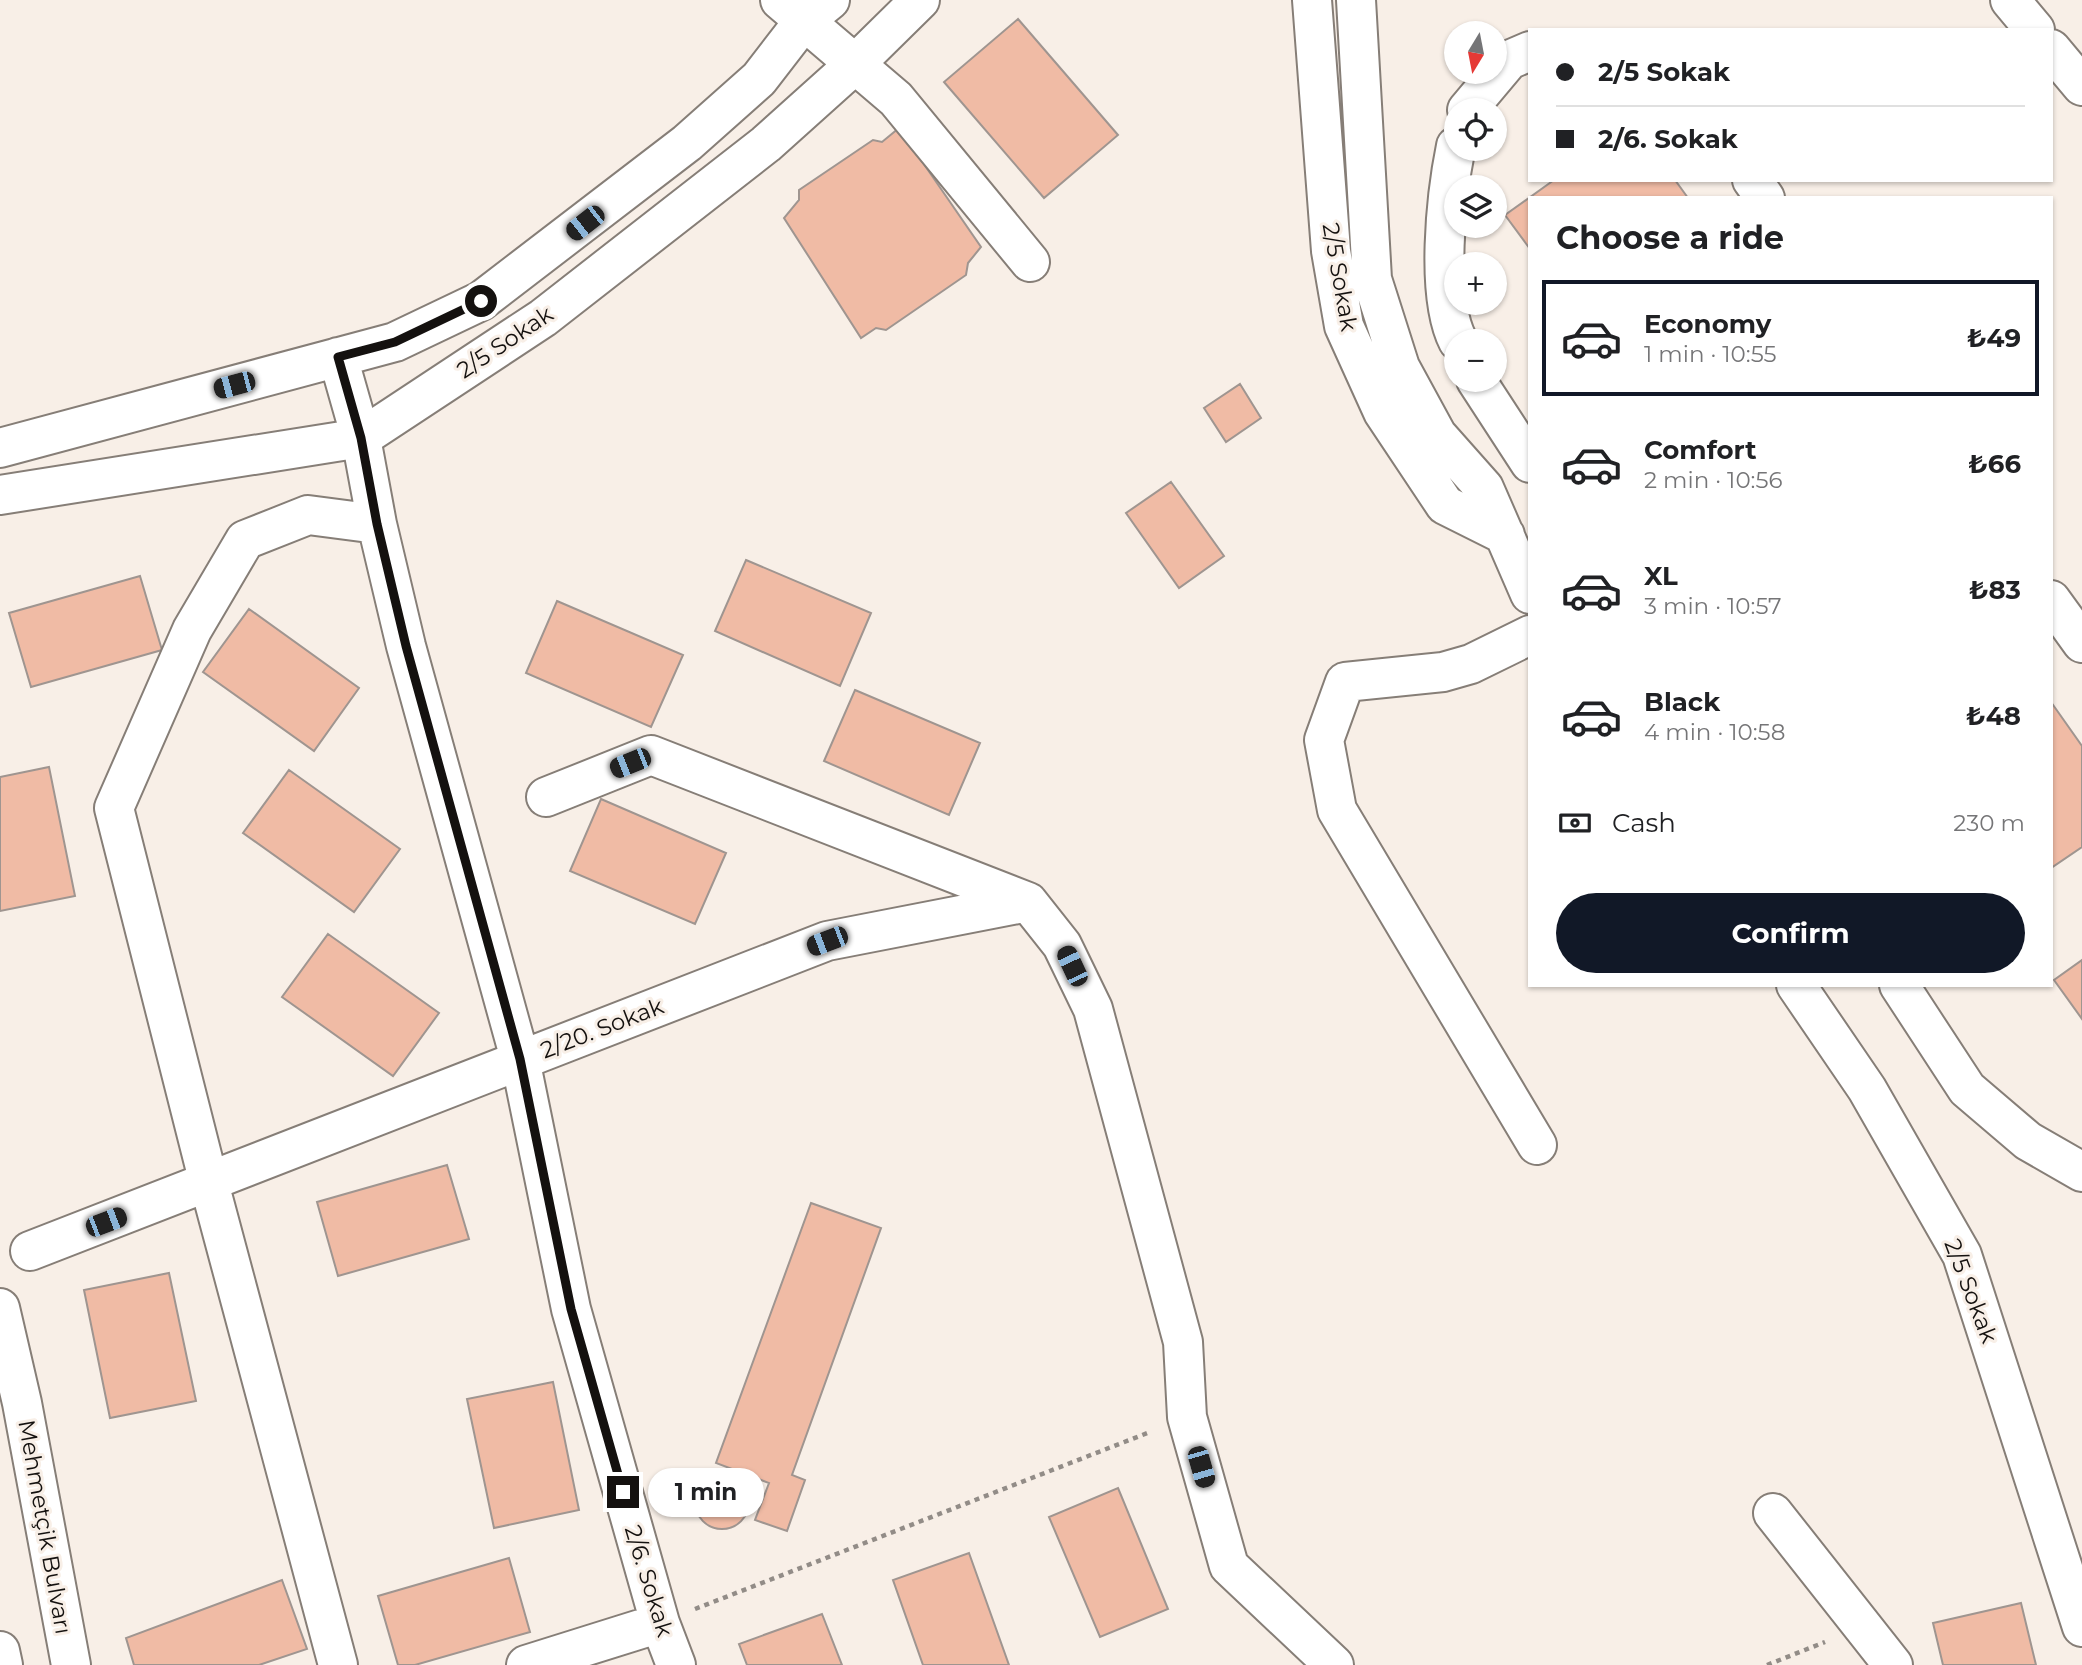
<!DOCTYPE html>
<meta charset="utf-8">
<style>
:root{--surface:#fff;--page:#f6f6f6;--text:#202124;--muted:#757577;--line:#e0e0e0;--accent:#111827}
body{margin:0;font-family:Montserrat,sans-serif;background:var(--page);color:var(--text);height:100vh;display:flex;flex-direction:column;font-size:26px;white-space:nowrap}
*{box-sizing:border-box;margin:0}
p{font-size:23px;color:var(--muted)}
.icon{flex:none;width:38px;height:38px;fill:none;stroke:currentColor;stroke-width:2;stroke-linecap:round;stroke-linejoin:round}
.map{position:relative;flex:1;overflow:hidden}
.sheet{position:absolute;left:1528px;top:196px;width:525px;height:791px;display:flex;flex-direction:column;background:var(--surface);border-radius:0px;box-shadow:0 2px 5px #0004}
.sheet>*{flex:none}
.hud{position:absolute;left:1528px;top:28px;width:525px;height:154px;border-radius:0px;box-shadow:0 2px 5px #0004;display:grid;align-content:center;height:154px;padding:0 28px;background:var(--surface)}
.needle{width:46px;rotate:190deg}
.fabs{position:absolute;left:1444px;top:21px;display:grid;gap:14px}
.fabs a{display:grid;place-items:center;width:63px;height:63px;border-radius:50%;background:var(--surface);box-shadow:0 2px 5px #0004;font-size:35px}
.end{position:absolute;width:32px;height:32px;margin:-16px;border:9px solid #14110f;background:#fff;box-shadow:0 0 0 4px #fff}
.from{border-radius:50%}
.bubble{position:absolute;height:49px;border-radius:24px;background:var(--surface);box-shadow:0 2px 5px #0004;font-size:23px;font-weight:700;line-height:49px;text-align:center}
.car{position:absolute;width:21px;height:42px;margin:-21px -10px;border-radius:9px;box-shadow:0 0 5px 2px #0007;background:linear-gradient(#222 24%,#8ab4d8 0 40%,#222 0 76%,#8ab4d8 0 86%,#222 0)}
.hud b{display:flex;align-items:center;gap:24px;height:66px;font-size:26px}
.hud b+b{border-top:2px solid var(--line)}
.hud i{width:18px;height:18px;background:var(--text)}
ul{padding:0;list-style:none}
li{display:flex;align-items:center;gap:21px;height:116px;margin:0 14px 10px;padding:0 14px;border:4px solid transparent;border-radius:0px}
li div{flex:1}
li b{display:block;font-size:26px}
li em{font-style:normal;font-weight:700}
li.on{border-color:var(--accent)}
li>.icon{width:63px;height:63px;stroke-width:1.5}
h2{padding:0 28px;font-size:32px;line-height:84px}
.pay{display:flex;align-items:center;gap:18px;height:77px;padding:0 28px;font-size:26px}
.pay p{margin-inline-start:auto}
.cta{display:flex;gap:14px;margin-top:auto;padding:14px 28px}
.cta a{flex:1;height:80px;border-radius:42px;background:var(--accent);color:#fff;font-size:28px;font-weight:700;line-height:80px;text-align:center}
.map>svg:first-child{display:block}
</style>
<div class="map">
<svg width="2082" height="1665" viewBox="0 0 2082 1665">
<rect width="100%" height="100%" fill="#f8efe7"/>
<!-- building -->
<path fill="#f0bba5" stroke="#9f9590" stroke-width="2" d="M1018,19l100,116 -74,63 -100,-116z
M899,128l82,119 -13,16 -2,12 -80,55 -10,-2 -15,10 -77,-120 15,-18v-10l74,-50 9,2z
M1554,180h121l13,18h-158v51l-25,-34z
M1240,384l21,34 -35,24 -22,-34z
M1171,482l53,74 -45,32 -53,-75z
M746,560l125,53 -31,73 -125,-55z
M140,576l22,74 -131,37 -22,-74z
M557,601l126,54 -32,72 -125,-54z
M249,609l110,79 -45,63 -111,-79z
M855,690l125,53 -31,72 -125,-54z
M2051,702l31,44v101l-31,21z
M49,767l26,129 -75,15v-134z
M289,770l111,79 -46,63 -111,-79z
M601,799l125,54 -31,71 -125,-53z
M328,934l111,79 -46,63 -111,-79z
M2082,960v59l-28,-39z
M447,1165l22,74 -131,37 -21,-74z
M811,1203l70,25 -89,247 13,5 -18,51 -32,-11 14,-37 -53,-20z
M169,1273l27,128 -86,17 -26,-128z
M553,1382l26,128 -85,18 -27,-129z
M695 1502a27 27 0 1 1 54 0a27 27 0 1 1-54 0Z
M1118,1488l50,121 -68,28 -51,-120z
M969,1553l40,112h-86l-30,-85z
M509,1558l21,74 -115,33h-17l-20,-69z
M282,1580l25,69 -48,16h-125l-8,-27z
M2021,1603l15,62h-93l-10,-42z
M822,1614l20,51h-95l-8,-21z"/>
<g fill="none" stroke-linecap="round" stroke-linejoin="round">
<!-- minor casing -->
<g stroke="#867e77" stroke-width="42">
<path id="minor" d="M780,0l116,99 134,163
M1312,0l19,251 13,75 39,86 62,93 60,30
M1356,0l16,279 28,88 37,68 47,53 46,106
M1467,110l42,-50 21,-9
M1456,146c-10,49 -21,150 2,195
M1752,180l13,18
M338,357l23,81 16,86 29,122 114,413 51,250 89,314 16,42
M1476,380l54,83
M0,448l395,-106 86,-41 206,-158 72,-64 44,-57 27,-22
M0,495l361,-57 182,-120 223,-174 88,-79 66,-65
M2051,600l31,43
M1530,635l-59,29 -28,8 -98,10 -21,58 13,70 200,335
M546,797l105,-42 377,147 34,43 31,64 90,333 4,75 42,149 105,99
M1796,985l71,104 95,166 120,372
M1899,985l68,104 61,52 54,31
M30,1251l797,-310 201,-39
M1773,1513l120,152
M338,1665l-129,-482 -95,-375 78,-178 53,-90 63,-25 69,9
M526,1665l134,-42"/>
</g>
<!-- major casing -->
<g stroke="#867e77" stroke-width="42">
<path id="major" d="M0,1308l22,95 49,262
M0,1651l3,14"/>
</g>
<!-- highway casing -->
<g stroke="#867e77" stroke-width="42">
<path id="highway" d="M2010,0l25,30
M2051,49l31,37"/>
</g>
<!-- path -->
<path stroke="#928c87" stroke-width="4.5" stroke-dasharray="5 5" stroke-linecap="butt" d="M695,1609l455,-177
M1767,1665l58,-23"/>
<!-- minor -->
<use href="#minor" stroke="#fff" stroke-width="38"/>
<!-- major -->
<use href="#major" stroke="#fff" stroke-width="38"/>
<!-- highway -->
<use href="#highway" stroke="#fff" stroke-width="38"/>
</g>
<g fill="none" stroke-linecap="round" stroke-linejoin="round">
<!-- route -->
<path stroke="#14110f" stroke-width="9" d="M481,301l-86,41 -57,15 23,81 16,86 29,122 114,413 51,250 52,183"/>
</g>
<g text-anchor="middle" stroke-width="6" stroke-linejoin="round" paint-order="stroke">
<!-- street labels -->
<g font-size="23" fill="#14110f" stroke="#f8efe7">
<text transform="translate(1340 277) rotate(80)" y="8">2/5 Sokak</text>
<text transform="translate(505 342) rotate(-34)" y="8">2/5 Sokak</text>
<text transform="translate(602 1028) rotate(-21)" y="8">2/20. Sokak</text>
<text transform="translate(1971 1291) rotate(69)" y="8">2/5 Sokak</text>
<text transform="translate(45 1527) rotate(80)" y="8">Mehmetçik Bulvarı</text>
<text transform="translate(649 1581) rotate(73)" y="8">2/6. Sokak</text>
</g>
</g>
</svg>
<div class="fabs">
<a><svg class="needle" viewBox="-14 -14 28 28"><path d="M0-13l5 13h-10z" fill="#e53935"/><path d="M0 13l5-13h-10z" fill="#757577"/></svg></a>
<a><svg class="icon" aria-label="locate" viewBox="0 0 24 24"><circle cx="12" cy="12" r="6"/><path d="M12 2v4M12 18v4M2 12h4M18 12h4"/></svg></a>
<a><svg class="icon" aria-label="layers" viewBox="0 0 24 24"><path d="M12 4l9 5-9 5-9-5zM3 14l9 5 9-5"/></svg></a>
<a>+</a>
<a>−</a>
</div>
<i class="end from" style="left:481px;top:301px"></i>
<i class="end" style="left:623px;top:1492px"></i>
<div class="bubble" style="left:648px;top:1468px;width:116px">1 min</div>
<i class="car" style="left:585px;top:223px;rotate:232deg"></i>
<i class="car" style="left:234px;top:385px;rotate:255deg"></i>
<i class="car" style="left:630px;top:763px;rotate:248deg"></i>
<i class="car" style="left:827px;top:941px;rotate:249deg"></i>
<i class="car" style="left:1072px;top:966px;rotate:335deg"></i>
<i class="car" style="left:106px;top:1222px;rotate:69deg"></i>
<i class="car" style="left:1201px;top:1467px;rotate:164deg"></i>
<div class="hud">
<b><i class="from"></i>2/5 Sokak</b>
<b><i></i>2/6. Sokak</b>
</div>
<section class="sheet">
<h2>Choose a ride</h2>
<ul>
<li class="on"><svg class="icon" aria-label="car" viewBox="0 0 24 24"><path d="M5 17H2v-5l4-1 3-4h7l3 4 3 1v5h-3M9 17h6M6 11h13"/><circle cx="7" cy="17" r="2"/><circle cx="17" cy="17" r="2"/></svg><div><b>Economy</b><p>1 min · 10:55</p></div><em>₺49</em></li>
<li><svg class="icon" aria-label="car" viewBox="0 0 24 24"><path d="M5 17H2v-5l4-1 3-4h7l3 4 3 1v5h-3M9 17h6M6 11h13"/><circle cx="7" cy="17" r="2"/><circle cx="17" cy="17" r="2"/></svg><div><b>Comfort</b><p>2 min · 10:56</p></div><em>₺66</em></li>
<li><svg class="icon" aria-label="car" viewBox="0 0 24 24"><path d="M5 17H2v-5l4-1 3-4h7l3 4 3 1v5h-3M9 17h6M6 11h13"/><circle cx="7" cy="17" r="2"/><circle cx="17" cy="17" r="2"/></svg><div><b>XL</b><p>3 min · 10:57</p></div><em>₺83</em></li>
<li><svg class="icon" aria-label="car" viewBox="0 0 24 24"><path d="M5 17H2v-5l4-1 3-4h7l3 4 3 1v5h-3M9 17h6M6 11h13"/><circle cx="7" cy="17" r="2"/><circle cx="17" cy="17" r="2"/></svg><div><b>Black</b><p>4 min · 10:58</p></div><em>₺48</em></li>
</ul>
<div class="pay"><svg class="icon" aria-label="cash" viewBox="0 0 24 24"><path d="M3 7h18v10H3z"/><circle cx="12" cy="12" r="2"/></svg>Cash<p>230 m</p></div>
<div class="cta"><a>Confirm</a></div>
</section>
</div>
